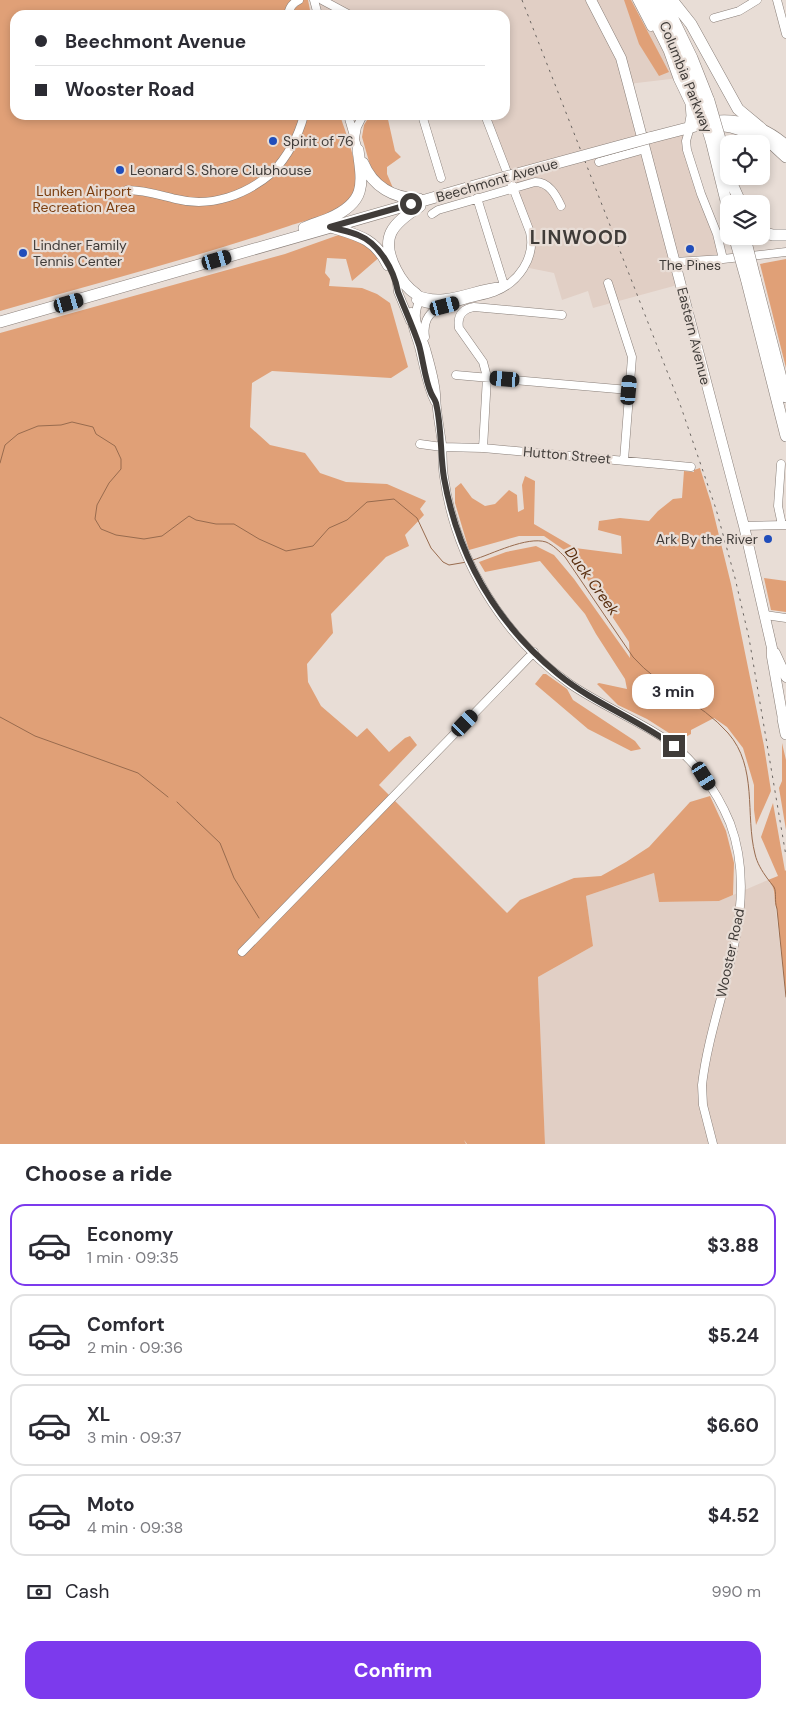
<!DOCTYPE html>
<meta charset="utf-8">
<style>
:root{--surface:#fff;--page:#f2f2f3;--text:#2b2b33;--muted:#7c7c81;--line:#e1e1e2;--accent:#7c3aed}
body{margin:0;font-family:"DM Sans",sans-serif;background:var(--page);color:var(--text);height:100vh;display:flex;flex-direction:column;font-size:19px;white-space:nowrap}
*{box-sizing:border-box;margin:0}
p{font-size:16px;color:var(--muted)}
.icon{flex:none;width:28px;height:28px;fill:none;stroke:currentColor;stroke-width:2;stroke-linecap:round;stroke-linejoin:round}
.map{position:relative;height:1144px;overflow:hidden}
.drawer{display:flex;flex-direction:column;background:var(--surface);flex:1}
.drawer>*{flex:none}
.hud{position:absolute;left:10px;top:10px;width:500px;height:110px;border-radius:15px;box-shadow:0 2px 8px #0003;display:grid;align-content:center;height:110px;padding:0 25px;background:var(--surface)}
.controls{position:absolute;left:720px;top:135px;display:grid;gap:10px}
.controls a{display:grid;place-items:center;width:50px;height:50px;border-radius:10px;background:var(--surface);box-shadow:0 2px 8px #0003;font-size:25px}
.end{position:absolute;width:22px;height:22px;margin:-11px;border:6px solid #403c39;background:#fff;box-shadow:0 0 0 2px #fff}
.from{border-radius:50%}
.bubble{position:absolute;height:35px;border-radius:15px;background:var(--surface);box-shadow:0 2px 8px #0003;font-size:16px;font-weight:700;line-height:35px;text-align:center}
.car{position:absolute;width:15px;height:30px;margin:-15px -8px;border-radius:6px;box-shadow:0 0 4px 1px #0007;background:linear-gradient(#222 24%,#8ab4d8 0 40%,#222 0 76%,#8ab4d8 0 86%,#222 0)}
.hud b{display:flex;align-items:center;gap:18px;height:48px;font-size:19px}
.hud b+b{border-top:1px solid var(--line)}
.hud i{width:12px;height:12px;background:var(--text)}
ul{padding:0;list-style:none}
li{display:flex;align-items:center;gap:15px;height:82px;margin:0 10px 8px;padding:0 15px;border:2px solid var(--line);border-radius:15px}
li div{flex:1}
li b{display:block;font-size:19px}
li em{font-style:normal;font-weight:700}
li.current{border-color:var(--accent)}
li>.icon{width:45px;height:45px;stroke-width:1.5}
h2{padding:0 25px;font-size:22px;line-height:60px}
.pay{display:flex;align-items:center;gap:12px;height:55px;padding:0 25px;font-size:19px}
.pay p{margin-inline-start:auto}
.action{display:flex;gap:10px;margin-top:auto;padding:10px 25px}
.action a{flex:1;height:58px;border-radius:15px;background:var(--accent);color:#fff;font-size:20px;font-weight:700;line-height:58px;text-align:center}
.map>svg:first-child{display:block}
</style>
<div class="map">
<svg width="786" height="1144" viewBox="0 0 786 1144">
<rect width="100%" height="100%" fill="#e8ddd6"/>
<!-- built -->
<path fill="#e1cfc5" d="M314,0h323l42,78 -51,6 12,47 9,6 41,-10 -4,14 37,118 -48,3 6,22 -88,24 -5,-17 -26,9 -8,-27 -30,-6 8,-19 -47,-133h20v-100h-186z
M654,873l5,29 60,-1 49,-21 5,6 13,111v147h-241l-7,-167 55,-31 -7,-50z"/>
<!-- green -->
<path fill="#e0a077" d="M0,0h308l3,15h-296v100h325c6,20 26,66 11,84 -12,15 -45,21 -62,27 -95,32 -193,57 -289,85z
M624,0h7l38,72 -10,4 -20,-32z
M370,115h17l8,36 6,6 -14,10v7l6,14 -15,-8 -8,-15 -8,-28 2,-12z
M347,232l35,23 -30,26 -6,-22 -19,-1 -2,15 5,6 -1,7 33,2 15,6 13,9 18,64 -17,11 -119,-7 -20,12 -2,44 20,18 35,8 15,20 26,9 41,2 39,17 -6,8 4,6 -19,20 4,11 -23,11 -55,57 2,19 -26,31 1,18 13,24 36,31 10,-9 22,24 16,-14 5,-2 7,9 -38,40 128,128 13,-13 54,-22 27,-2 25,-14 23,-15 41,-45 20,-6 16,35 8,32 -1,32 -14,6 -60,1 -5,-29 -68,23 7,50 -55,31 7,167h-78l-3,-4 2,4h-466v-811l285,-79z
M786,259v109l-26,-104z
M700,468l11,35 20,81 33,162 7,45 -15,34 -2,-15v-25l-11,-37 -16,-21 -13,-9 -23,12v4l-11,6 -33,-21 -29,-14 -21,-21 2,-1 28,6 -2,-10 -29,-45 -11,-20 -45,-53 -55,11 -6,-10 27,-10 30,-6 18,9 20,24 56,79 -1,-16 -43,-65 -19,-25 -23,-16h-25l-50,14 -14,-47v-15l6,-5 11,15 13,8 10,-2 14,-14 8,5 1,17 6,-3 -2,-24 3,-9 10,5 -1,43 41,24 47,6 -1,-18 -23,-6 1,-9 21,-3 29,3 9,-10 15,-12 9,-1 2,-27 10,1v-2z
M764,578l22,3v31l-15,-2z
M543,674h3l21,15 6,11 62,41 6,8 -10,2 -43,-22 -53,-45z
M782,743l4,17v70l-7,-42 3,-7z
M773,803l12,68 1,-1v127l-9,-88c-5,-12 1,-18 -9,-29l10,-4 -17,-39z"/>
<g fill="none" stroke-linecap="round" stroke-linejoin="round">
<!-- stream -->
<path stroke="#986b4e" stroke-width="1" d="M0,463l5,-18 13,-11 20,-8 23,-1 11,-3 21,5 3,7 19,12 6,13v10l-12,14 -12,22 -2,14 6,10 15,6 28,4 18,-3 27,-20 7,4 20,4h18l25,15 27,12 27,-5 16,-18 18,-8 20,-18 27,-3 23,19 14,30 12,14 6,3 18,-3
M473,560c19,-6 54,-24 73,-18 7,3 13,9 19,15l68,100c27,31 68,45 95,76 30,34 17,82 27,121 2,9 7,17 12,24 2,3 5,6 7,9 3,6 0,13 3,22l9,88
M0,717l35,19 103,37 30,24
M177,802l43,41 14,35 25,40"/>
<!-- minor casing -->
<g stroke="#897f79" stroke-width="9">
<path id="minor" d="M314,0l4,15
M322,0l28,15
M637,0l14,27
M777,0l9,34
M288,15c1,-7 4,-12 11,-15
M714,18l25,-7 18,-11
M348,115l10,35
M422,115l19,63
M690,127l-4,14 1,9 14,44 16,40 6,25
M355,138l2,-11 6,-12
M599,162l46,-13
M272,173c16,-17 26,-35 32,-58
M127,190c17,0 32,5 49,9 35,9 70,-4 97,-27
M477,198l27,87
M432,214l6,-4 97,-28c14,0 21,13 26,24
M675,262l48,-3 63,-7
M608,283l24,74 -8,103
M397,284l1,8 12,29
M416,294c29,13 57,-6 86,-8
M421,296c-3,7 -6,15 -5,22 1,11 7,21 10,31 4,14 9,31 10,45 0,17 4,34 6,50 1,11 0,22 2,33 11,81 59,160 126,207 29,20 63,34 92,53 31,20 54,52 68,86 33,88 -18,175 -28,262l1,20 10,39
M416,300c19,9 36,4 55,-2 8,-2 15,-3 23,-6 24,-9 42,-34 36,-60l-45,-117
M411,312c-1,13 5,23 8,35 5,18 7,38 16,55
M425,337c-2,-14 2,-24 16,-30
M456,375l173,15
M420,444l22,3 41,1 208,19
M483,448l4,-71 -4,-15 -24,-34c-2,-12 3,-19 15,-21l88,8
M781,464l-3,42 4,19
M744,526l42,-1
M765,615l21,3
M242,952l292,-300"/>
</g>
<!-- major casing -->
<g stroke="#897f79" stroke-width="11">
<path id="major" d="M591,0l30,58 7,26 116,442 28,122v9l11,62 3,1
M713,121c26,-4 54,7 73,24
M775,653l11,24"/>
</g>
<!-- highway casing -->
<g stroke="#897f79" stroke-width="12">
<path id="highway" d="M644,0l25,50 10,28 12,25 1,13 -2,11
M653,0l25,49 21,53
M664,0l28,58 17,43
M672,0l19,24 47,85 24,20
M649,138l58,-15 24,4 29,9 13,9 13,12
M720,139l9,35
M711,140l18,73
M363,163c10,24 31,35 56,36
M729,177l12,27
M331,227c26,8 44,11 57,38
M304,228c8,-4 18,-6 26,-10 36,-16 33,-33 28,-68
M761,232l12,3h13
M746,278l40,158
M755,278l31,119
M416,294c-9,-6 -15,-14 -20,-24 -17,-33 -4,-46 24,-64
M0,322l502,-144
M783,719l3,15"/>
</g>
<!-- minor -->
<use href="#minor" stroke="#fff" stroke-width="8"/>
<!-- major -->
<use href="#major" stroke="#fff" stroke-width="10"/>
<!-- highway -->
<use href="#highway" stroke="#fff" stroke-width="11"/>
<!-- rail -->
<path stroke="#6b6662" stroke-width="1" stroke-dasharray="2.5 5" stroke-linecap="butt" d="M522,0l159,407 35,102 19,69 14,60 37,218"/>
<!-- highway-bridge casing -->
<g stroke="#897f79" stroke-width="12" stroke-linecap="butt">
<path id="highway-bridge" d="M709,101l11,38
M699,102l12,38
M502,178l147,-40
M745,238l10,40
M735,239l11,39"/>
</g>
<!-- highway-bridge -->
<use href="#highway-bridge" stroke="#fff" stroke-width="11"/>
</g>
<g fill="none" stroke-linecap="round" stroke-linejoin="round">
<!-- route -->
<path stroke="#403c39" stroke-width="6" d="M411,204l-81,23c9,3 19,4 28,8 21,8 36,35 40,57 7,18 15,35 21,53 4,14 6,35 12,48 1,3 4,6 5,10 6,25 4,51 8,75 14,79 52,145 114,196 35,29 79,45 116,72"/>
</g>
<!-- markers -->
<g fill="#204dbb" stroke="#e8ddd6" stroke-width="2">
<circle cx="273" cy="141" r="5"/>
<circle cx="120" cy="170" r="5"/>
<circle cx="690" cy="249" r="5"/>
<circle cx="23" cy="253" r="5"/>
<circle cx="768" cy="539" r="5"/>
</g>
<g text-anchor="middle" stroke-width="4.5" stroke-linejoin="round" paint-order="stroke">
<!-- street labels -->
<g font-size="14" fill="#403c39" stroke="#e8ddd6">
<text transform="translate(686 77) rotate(68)" y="5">Columbia Parkway</text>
<text transform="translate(497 180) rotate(-16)" y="5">Beechmont Avenue</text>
<text transform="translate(694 336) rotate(76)" y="5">Eastern Avenue</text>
<text transform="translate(567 455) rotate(5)" y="5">Hutton Street</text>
<text transform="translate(730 953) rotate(-78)" y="5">Wooster Road</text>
</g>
<!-- poi labels -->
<g font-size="14" fill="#403c39" stroke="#e8ddd6" text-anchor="start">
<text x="283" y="146">Spirit of 76</text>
<text x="130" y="175">Leonard S. Shore Clubhouse</text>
<text x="33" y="250">Lindner Family<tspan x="33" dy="16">Tennis Center</tspan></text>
<text x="690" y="270" text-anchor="middle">The Pines</text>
<text x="758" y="544" text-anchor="end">Ark By the River</text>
</g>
<!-- park labels -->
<g font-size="14" fill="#7b3e0f" stroke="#e8ddd6">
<text x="84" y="196">Lunken Airport<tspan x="84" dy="16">Recreation Area</tspan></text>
</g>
<!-- water labels -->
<g font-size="15" font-style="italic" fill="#572c0d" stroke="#e8ddd6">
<text transform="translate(592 581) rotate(54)" y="5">Duck Creek</text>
</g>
<!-- district labels -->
<g font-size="19" font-weight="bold" letter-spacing="1" fill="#403c39" stroke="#e8ddd6">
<text x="579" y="244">LINWOOD</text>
</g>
</g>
</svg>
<div class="controls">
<a><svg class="icon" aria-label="locate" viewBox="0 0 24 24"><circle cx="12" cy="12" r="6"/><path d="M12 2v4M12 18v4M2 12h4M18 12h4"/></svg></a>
<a><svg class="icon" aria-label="layers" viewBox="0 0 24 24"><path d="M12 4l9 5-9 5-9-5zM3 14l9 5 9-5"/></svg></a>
</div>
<i class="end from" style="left:411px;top:204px"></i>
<i class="end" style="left:674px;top:746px"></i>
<div class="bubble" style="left:632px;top:674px;width:82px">3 min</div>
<i class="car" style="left:217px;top:260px;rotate:74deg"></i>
<i class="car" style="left:69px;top:303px;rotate:74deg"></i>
<i class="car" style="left:445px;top:306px;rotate:75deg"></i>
<i class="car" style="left:505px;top:379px;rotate:275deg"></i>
<i class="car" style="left:629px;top:390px;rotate:5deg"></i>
<i class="car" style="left:465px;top:723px;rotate:44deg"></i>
<i class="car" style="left:704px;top:776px;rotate:148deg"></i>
<div class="hud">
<b><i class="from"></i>Beechmont Avenue</b>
<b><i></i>Wooster Road</b>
</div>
</div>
<section class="drawer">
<h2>Choose a ride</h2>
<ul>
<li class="current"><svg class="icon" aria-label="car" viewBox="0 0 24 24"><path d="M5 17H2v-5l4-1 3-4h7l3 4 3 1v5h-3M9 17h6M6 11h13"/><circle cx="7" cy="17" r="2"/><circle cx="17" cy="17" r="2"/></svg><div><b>Economy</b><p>1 min · 09:35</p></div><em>$3.88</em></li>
<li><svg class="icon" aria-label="car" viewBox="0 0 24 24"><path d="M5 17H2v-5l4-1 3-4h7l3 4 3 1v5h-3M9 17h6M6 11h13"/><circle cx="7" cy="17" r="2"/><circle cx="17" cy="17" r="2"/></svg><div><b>Comfort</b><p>2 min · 09:36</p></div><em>$5.24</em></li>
<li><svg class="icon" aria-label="car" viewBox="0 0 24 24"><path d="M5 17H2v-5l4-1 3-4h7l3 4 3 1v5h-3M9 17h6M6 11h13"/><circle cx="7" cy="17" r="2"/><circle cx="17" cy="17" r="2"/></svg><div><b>XL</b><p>3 min · 09:37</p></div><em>$6.60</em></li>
<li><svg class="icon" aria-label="car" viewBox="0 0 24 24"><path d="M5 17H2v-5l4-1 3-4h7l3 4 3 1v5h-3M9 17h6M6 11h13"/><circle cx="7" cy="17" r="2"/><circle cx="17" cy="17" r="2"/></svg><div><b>Moto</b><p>4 min · 09:38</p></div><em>$4.52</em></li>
</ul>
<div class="pay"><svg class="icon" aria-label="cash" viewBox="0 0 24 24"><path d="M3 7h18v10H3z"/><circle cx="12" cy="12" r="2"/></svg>Cash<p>990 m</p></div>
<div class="action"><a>Confirm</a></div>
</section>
